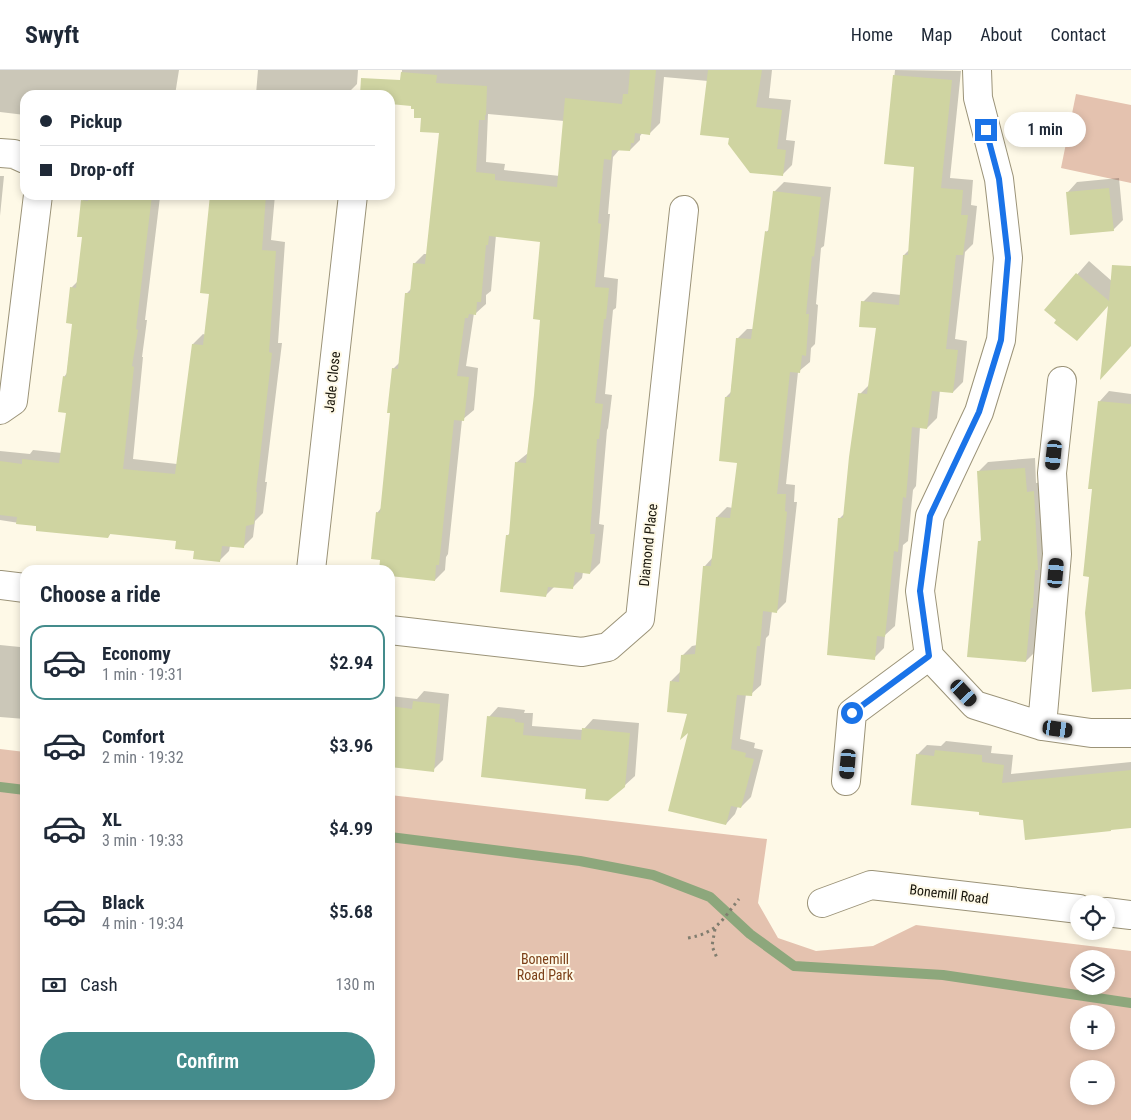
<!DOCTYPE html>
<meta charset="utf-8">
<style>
:root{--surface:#fff;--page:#f2f2f3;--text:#1f2937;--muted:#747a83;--line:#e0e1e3;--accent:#448c8c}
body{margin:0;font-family:"Roboto Condensed",sans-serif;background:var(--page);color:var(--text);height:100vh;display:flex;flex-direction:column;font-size:19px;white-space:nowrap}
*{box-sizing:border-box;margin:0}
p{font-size:16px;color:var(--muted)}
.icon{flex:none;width:28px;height:28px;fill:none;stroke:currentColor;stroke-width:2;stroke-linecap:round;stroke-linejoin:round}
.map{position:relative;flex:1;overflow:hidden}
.sheet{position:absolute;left:20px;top:495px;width:375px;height:535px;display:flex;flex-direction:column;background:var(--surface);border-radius:15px;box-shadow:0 2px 8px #0003}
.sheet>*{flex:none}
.banner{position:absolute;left:20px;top:20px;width:375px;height:110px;border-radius:15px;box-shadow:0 2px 8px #0003;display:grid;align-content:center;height:110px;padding:0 20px;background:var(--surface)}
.buttons{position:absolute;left:1070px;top:825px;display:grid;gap:10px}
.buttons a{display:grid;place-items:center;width:45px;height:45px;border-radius:50%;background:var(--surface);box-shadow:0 2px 8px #0003;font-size:25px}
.end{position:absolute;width:22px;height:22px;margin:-11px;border:6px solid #1a73e8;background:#fff;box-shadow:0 0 0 2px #fff}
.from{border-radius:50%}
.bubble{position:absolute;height:35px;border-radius:18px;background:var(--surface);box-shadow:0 2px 8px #0003;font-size:16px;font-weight:600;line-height:35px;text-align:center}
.car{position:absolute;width:15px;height:30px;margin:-15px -8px;border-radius:6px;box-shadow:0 0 4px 1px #0007;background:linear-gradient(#222 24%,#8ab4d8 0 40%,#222 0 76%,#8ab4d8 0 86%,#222 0)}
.banner b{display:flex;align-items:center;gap:18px;height:48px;font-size:19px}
.banner b+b{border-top:1px solid var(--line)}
.banner i{width:12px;height:12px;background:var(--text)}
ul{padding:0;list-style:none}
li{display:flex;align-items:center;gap:15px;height:75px;margin:0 10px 8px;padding:0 10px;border:2px solid transparent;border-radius:15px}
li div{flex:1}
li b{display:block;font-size:19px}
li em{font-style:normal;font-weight:600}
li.current{border-color:var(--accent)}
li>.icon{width:45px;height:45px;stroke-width:1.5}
h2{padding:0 20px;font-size:22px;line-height:60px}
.pay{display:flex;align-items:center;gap:12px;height:55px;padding:0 20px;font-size:19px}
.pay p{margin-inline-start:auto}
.button{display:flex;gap:10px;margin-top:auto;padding:10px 20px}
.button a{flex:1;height:58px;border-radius:30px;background:var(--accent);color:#fff;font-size:20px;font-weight:600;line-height:58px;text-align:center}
header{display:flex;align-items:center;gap:30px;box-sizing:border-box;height:70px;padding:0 25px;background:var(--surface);border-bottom:1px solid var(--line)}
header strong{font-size:24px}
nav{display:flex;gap:28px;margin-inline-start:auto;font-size:18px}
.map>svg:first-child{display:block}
</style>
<header>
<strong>Swyft</strong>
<nav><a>Home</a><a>Map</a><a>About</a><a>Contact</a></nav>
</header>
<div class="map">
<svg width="1131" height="1050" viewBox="0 0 1131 1050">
<rect width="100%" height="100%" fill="#fef9e7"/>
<!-- green -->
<path fill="#e4c2af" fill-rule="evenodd" d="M1076,24l55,11v78l-70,-15z
M0,679l25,3v343h365v-300l377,44 -9,64 20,35 38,13 57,-5 43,-21 215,26v169h-1131zM1079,889h27v27h-27zM1079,944h27v27h-27zM1079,999h27v27h-27z"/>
<!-- shadow -->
<path fill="#0003" fill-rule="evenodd" d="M0,0h179l-4,25h-150v20l-25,-3z
M258,0h100l-1,14 -10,10 -38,-2v3l-53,-1z
M402,0h370l-3,28 22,2 -5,40 9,1 -3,24 -10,10 -52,-38 -22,-56 -44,-4 -4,46 -10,10 -7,-1 -3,4v4l-10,10 -10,-1 -7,8 -5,57h2l-6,63 14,2 -2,29 -3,2 -8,84 7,1 -4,33 -1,2 -8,94 5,1 -4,38 -10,10 -7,-1 -1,6 -10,10 -17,-2 -9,9 -38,-60 3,-3 6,-70 11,-9 7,-58 6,-77 1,-77 -46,-6 -5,56 -5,4v9l-10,9h-2l-8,53 12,2 -4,42 -12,10 -14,134 -2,3 -1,13 -10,10 -45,-5v-5h-10l2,-12 -5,-45 5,-6 9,-95 2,-43 7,-7 7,-69 5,-5 2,-24 10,-10h3l13,-122 -17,-15 -10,-12 -13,-2zM488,44l76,7 -4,55 -56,-6 1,-6 -19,-2z
M895,0l66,1 -11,107 23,2 -2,25 6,1 -4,38 -8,8 -10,87 12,2 -4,41 -10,10 -13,-2 -3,28 -10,10 -7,-1 -4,59 -3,4 -5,51 -5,4 -8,81 -10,9 -1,13 -10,10 -34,-140 5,-5 15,-119 10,-10 7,-57 -14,-25 10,-10 28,3 3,-40 5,-5 7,-84 -31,-3z
M0,106h4l-4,40z
M1119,108l4,42 -10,10 -45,-38 9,-10z
M784,112l47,5 -7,59 -3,2 -5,56 2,1 -3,39 -4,4 -1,14 -12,10 -12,112 9,1 -1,17h3l-11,100 -10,10 -4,-1 -3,24 -3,3 -5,47 -10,9h-5l-6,45 15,4 -1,5 9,2 -12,47 -10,10 -3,-1 -3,8 -9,10 -36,-94 -1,-17 -18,-32 10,-10 1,-15 10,-10 5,-1 8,-79 8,-9 4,-40 10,-10 6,1 5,-46 -12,-65 5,-5 6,-53 10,-10h7l12,-97 4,-3 4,-37z
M88,125h74l-2,2 -15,123h2l-5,37h1l-10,102 44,5 16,-120 10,-10 3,1 4,-42 1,-98h64l-4,45 14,2 -7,101h4l-17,139h2l-4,31 -8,8 -2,16 -10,10 -13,-1 -1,5 -10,10 -42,-21 -66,-7 -3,4 -108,-17v-69l30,3 3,-4 29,3 5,-41 -3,-35 3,-4 6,-51 -2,-34 7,-7 5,-45 -1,-35z
M1089,191l42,37v47l-21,-41 -64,6z
M1109,321l22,3v293l-41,-111 3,-88h-3l10,-87z
M1035,388l1,25 7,-1 4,77 -11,92 -10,10 -47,-119 3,-3 -4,-67 10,-10z
M25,572v77l-25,-2v-72l20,2z
M424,621l25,3 -6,66 -10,10 -43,-5v-69l27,3z
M498,637l27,3 -1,3h9l-1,13 51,4 10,-11 46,4 -4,53 -11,10 -37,2 -98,-71z
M946,671l46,5 -1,7 22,2 -2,19 120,-12v65l-107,-8 -43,-8 -64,-56 10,-10 14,1z"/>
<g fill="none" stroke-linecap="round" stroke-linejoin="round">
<!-- stream -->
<path stroke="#8da77c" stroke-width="10" d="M0,717l25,3
M390,767l190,24 73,14 57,22 40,37 44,32 149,9 188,28"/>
</g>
<!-- building -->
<path fill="#cfd4a1" d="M630,0h26l-6,65 -15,-2 -1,10h-3l-1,8 -18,-1 -1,10 -7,-1 -6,64 3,1 -6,63 14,1 -3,31h-2l-9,84 8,1 -4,35h-2l-7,95h5l-5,40 -15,-2 -2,17 -25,-2 -2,10 -46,-5 6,-57h3l6,-73 11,1 8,-68 6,-75 -7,-1 7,-77 -51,-6 -1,9h-2l-5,57h-4l-1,13 -7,-1 -1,4h-3l-8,58 12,1 -5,44 -10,-1 -15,145h-3l-1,16 -45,-5v-6h-11l1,-10 -9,-1 5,-47 4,1 10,-100h-3l5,-45 6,1 7,-76h5l3,-30 12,1 14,-131 -19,-1 1,-14h-7v-9h-3v-3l-21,-2v-9h-30l1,-17 39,2 1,-8 36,3 -1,8 51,3 -1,29h-1v5h-6l-3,52 19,2v6l62,7 8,-89 57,6 1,-10h5z
M708,0h54l-6,37 26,3 -5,39 9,1 -3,26 -33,-3 -22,-29 1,-6 -29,-3z
M893,5l59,5 -11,108 22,2 -2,25h7l-5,40h-7l-10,94 12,1 -5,43 -21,-2 -5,38 -15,-2 -6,71 -3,-1 -5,55 -4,-1 -9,86 -8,-1 -2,24 -48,-5 11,-137h5l6,-61 9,-64 9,1 9,-66 -17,-1 2,-26 38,4 4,-50h5l6,-88 -30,-3z
M1109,118l5,43 -44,4 -4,-43z
M773,121l48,6 -7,60 -2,-1 -6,58h3l-3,42 -4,-1 -2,18 -10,-1 -13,122h9l-1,17 2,1 -10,101 -14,-2 -3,35h-3l-5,50 -15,-1 -6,54 15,4 -1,4 9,2 -13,49 -10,-2 -5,19 -58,-14 20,-78 -8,7 7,-26 -20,-2 3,-31 9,1 2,-27 14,-1 8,-88h8l5,-49 14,1 7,-55 -18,-2 6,-64h5l6,-59 15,1 14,-108 3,1z
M89,125h63l-16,134 2,1 -6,36 2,1 -11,102 52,5 17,-130 11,1 6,-51 -9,-1 10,-98h56l-4,55 14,1 -7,101 3,1 -16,139h1l-3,32 -8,2 -2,22 -22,-2 -2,16 -27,-3 1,-8 -19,-2 1,-8 -66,-7 -2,4 -72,-7v-5l-20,-2 1,-7 -17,-2v-54l22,3v-5l37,4 7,-50 -8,-1 5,-36 3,1 6,-53 -6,-1 4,-36 6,1 6,-51h-5l4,-37 7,1z
M1112,195l19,1v80l-31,34 8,-74 -31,35 -23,-18 2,-3 -12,-10 32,-37 33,28z
M1098,331l33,3v285l-39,3 -7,-79 4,-36 -6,-1 9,-87h-4z
M1025,398l2,24 7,-1 4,79h-3l-2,38h-2l-5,54 -59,-5 11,-116h3l-4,-70z
M413,631l27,3 -6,68 -44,-5v-61l22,3z
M487,646l28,3v3l9,1 -1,12 58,5 1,-12 48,5 -5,54 -17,14 -23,-2 1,-10 -105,-12z
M935,680l47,5v7l22,3 -2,18 129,-13v58l-20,2v1l-86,9 -2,-20 -44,-5v-3l-68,-7 5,-51 18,2z"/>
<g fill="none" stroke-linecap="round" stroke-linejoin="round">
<!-- street casing -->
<g stroke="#9b9378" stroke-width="30">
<path id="street" d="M977,0l1,28 21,81 9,79 -7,82 -22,72 -49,104 -10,75 9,65 46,49 67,21 49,7h40
M0,83l14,1 11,5
M0,340l13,-9 25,-206
M311,500l42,-375
M0,515l25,3
M390,560l192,22 26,-5 32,-28 44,-409
M1042,656l15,-172 -5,-81 10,-92
M846,711l6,-68 77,-57
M822,833l49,-18 208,24
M1106,842l25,3"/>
</g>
<!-- path -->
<path stroke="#817d6f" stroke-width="3" stroke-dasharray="2.5 4" stroke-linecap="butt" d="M715,859l-3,17 5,12
M688,868c29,-5 34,-18 51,-39"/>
<!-- street -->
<use href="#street" stroke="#fff" stroke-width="28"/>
</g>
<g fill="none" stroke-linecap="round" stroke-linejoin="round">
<!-- route -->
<path stroke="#1a73e8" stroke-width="6" d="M852,643l77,-57 -9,-65 10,-75 49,-104 22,-72 7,-82 -9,-79 -13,-49"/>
</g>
<g text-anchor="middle" stroke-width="4" stroke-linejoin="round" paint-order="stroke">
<!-- street labels -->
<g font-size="14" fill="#17140a" stroke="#fef9e7">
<text transform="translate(332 312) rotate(-84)" y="5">Jade Close</text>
<text transform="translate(648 475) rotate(-84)" y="5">Diamond Place</text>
<text transform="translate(949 824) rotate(7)" y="5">Bonemill Road</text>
</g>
<!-- park labels -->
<g font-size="14" fill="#7c4018" stroke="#fef9e7">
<text x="545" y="894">Bonemill<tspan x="545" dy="16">Road Park</tspan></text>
</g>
</g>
</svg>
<div class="buttons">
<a><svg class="icon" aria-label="locate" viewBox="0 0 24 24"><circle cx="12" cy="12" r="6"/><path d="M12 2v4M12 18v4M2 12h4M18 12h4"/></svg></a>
<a><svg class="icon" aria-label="layers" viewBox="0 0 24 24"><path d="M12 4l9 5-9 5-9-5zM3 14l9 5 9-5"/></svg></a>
<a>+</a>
<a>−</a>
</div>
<i class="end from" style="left:852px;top:643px"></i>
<i class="end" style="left:986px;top:60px"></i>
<div class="bubble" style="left:1004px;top:42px;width:82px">1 min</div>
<i class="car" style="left:1054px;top:385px;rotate:186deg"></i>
<i class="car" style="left:1056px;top:503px;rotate:5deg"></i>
<i class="car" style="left:964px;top:623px;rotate:137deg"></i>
<i class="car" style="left:1058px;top:659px;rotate:98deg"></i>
<i class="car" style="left:848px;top:694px;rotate:185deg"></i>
<div class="banner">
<b><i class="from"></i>Pickup</b>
<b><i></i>Drop-off</b>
</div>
<section class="sheet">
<h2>Choose a ride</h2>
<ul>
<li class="current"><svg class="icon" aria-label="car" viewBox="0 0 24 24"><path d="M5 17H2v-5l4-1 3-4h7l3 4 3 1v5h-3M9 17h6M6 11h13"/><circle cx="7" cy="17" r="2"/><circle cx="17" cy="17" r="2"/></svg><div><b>Economy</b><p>1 min · 19:31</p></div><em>$2.94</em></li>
<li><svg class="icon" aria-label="car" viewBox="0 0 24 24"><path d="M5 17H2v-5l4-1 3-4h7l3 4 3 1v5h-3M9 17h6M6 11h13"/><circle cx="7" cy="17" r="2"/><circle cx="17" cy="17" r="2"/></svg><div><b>Comfort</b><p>2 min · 19:32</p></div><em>$3.96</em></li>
<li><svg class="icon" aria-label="car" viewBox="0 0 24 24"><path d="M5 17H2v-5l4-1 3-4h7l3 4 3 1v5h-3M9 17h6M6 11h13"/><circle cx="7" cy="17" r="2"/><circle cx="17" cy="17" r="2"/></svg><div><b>XL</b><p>3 min · 19:33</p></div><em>$4.99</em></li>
<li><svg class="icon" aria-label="car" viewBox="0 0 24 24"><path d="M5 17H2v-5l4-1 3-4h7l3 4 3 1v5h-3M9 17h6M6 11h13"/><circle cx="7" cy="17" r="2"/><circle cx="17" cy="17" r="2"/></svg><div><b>Black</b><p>4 min · 19:34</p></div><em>$5.68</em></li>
</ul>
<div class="pay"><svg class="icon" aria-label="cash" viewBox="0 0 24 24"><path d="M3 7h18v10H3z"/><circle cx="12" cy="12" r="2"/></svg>Cash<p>130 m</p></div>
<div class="button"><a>Confirm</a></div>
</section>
</div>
